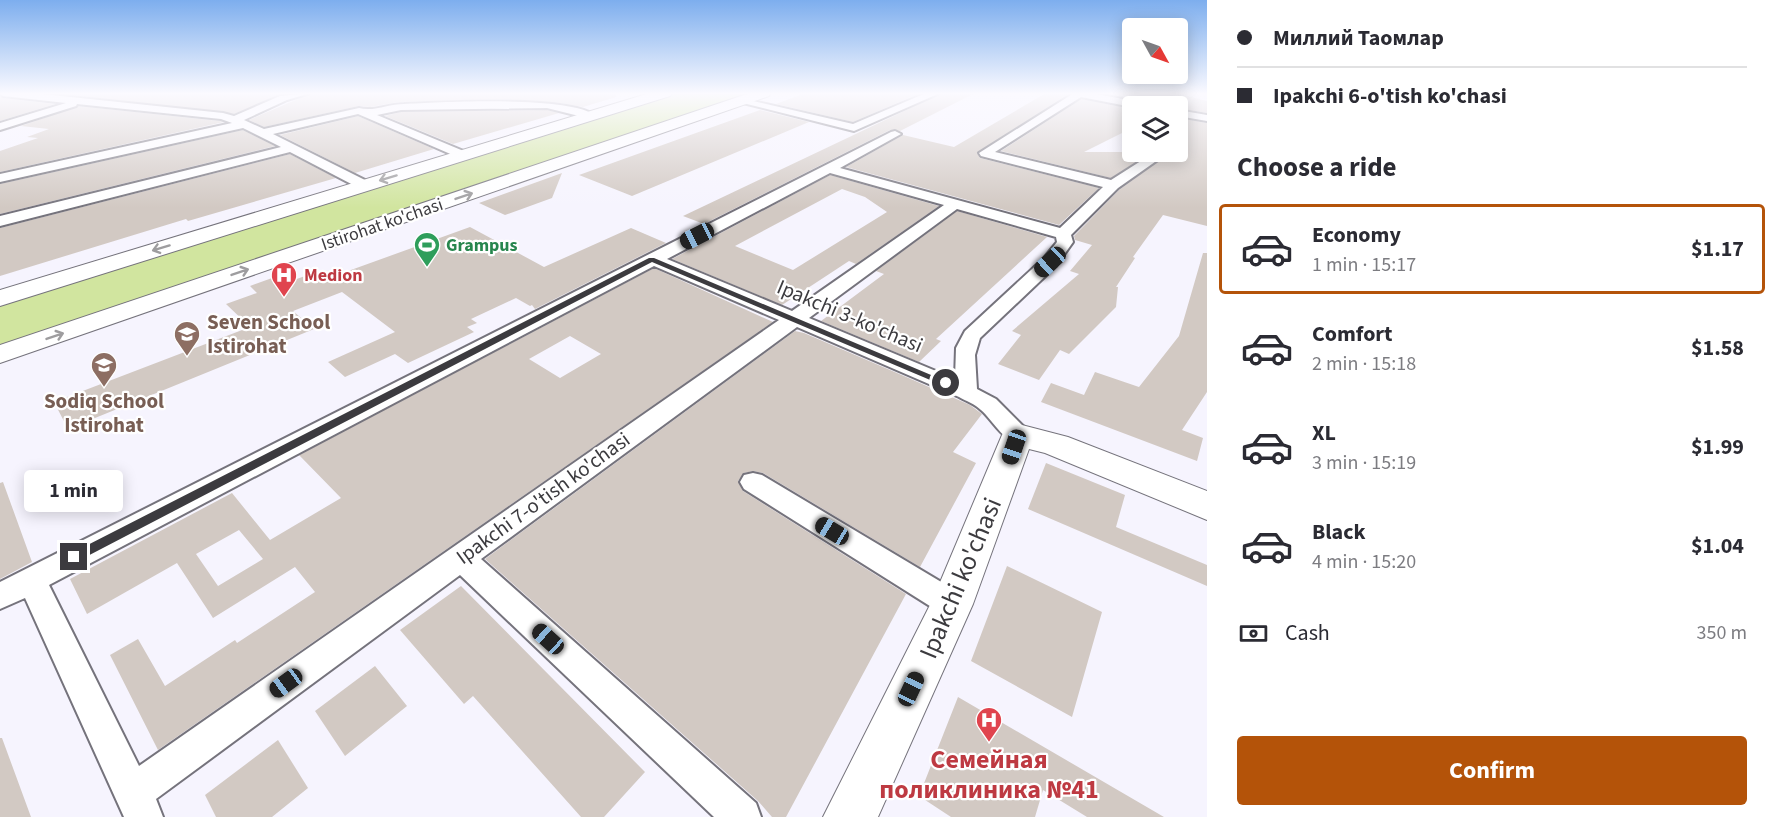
<!DOCTYPE html>
<meta charset="utf-8">
<style>
:root{--surface:#fff;--page:#f7f7f7;--text:#2b2b33;--muted:#7c7c81;--line:#e1e1e2;--accent:#b45309}
body{margin:0;font-family:"Source Sans 3",sans-serif;background:var(--page);color:var(--text);height:100vh;display:flex;flex-direction:column;font-size:22px;white-space:nowrap}
*{box-sizing:border-box;margin:0}
p{font-size:20px;color:var(--muted)}
.icon{flex:none;width:33px;height:33px;fill:none;stroke:currentColor;stroke-width:2;stroke-linecap:round;stroke-linejoin:round}
.map{position:relative;flex:1;overflow:hidden}
.panel{display:flex;flex-direction:column;background:var(--surface);width:570px}
.panel>*{flex:none}
.guide{display:grid;align-content:center;height:132px;padding:0 30px;background:var(--surface)}
.needle{width:39px;rotate:130deg}
.tools{position:absolute;left:1122px;top:18px;display:grid;gap:12px}
.tools a{display:grid;place-items:center;width:66px;height:66px;border-radius:6px;background:var(--surface);box-shadow:0 3px 15px #0003;font-size:30px}
.end{position:absolute;width:27px;height:27px;margin:-14px;border:8px solid #3c3b3f;background:#fff;box-shadow:0 0 0 3px #fff}
.from{border-radius:50%}
.bubble{position:absolute;height:42px;border-radius:6px;background:var(--surface);box-shadow:0 3px 15px #0003;font-size:20px;font-weight:700;line-height:42px;text-align:center}
.car{position:absolute;width:18px;height:36px;margin:-18px -9px;border-radius:8px;box-shadow:0 0 4px 2px #0007;background:linear-gradient(#222 24%,#8ab4d8 0 40%,#222 0 76%,#8ab4d8 0 86%,#222 0)}
.guide b{display:flex;align-items:center;gap:21px;height:57px;font-size:22px}
.guide b+b{border-top:2px solid var(--line)}
.guide i{width:15px;height:15px;background:var(--text)}
ul{padding:0;list-style:none}
li{display:flex;align-items:center;gap:18px;height:90px;margin:0 12px 9px;padding:0 18px;border:3px solid transparent;border-radius:6px}
li div{flex:1}
li b{display:block;font-size:22px}
li em{font-style:normal;font-weight:700}
li.current{border-color:var(--accent)}
li>.icon{width:54px;height:54px;stroke-width:1.5}
h2{padding:0 30px;font-size:27px;line-height:72px}
.pay{display:flex;align-items:center;gap:15px;height:66px;padding:0 30px;font-size:22px}
.pay p{margin-inline-start:auto}
.action{display:flex;gap:12px;margin-top:auto;padding:12px 30px}
.action a{flex:1;height:69px;border-radius:6px;background:var(--accent);color:#fff;font-size:24px;font-weight:700;line-height:69px;text-align:center}
main{display:flex;flex:1;min-height:0}
.map>svg:first-child{display:block}
</style>
<main>
<div class="map">
<svg width="1207" height="817" viewBox="0 0 1207 817">
<rect width="100%" height="100%" fill="#f6f4fe"/>
<!-- green -->
<path fill="#d1e59f" d="M673,93h77l-750,253v-44z"/>
<!-- building -->
<path fill="#d2c9c3" fill-rule="evenodd" d="M56,93h230l-52,21z
M312,93h304v4l-33,10 -22,-4 -56,-4 -107,3 -28,5 -11,-1 -95,21 -15,-7z
M805,93h115l-67,29 -77,-18z
M942,93h33l-75,38 -10,-1 -186,94 -21,-8z
M1046,93l22,1 -91,59 3,5 119,30 -40,37 -213,-58 57,-32 51,12z
M1178,94l29,7v12l-29,-5z
M0,96l3,2 52,6 -55,17z
M1081,99l51,10v19l-48,24h68l-41,26 -110,-27z
M78,106l142,15 4,1 -224,50v-21l38,-13 -11,-1 22,-8 -28,-3z
M547,110l12,3 -106,31 -68,-28 16,-4z
M760,110l49,12 -177,74 -53,-21z
M358,116l76,33 -79,24 -75,-38z
M1178,118l29,5v103l-44,-11 -30,42 2,1 -19,29h2l-2,20 -47,47 -9,-4 -21,30 -41,-16 23,-29 -9,-4 67,-57 -9,-3 22,-26 -17,-5 -1,-4 45,-46 52,-38h7z
M243,130l32,16 -275,68v-30z
M290,154l46,24 -148,43 -2,-2 -186,57v-48z
M562,173l-10,25 -47,17 -26,-12z
M830,175l109,31 -83,58 -7,-3 -67,44 -110,-46zM842,189l23,8 22,15 -94,58 -58,-24z
M957,211l90,26 -111,102 5,2 -22,21 -98,-41 63,-47 -8,-3z
M470,227l74,40 87,-39 35,15 -131,66 -3,-4 -2,1 -14,-8 -45,21 6,4 -10,4 7,5 -66,31 -13,-9 -50,23 -17,-15 67,-30 -53,-40 -49,19 21,18 -246,100 -14,-27 196,-75 -24,-23 31,-11 -7,-7 36,-13 8,7 22,-8 10,7z
M1203,253h4v139l-25,38 21,8 -6,23 -156,-59 10,-19 33,12 11,-23 44,15 40,-51z
M654,268l119,54 -615,428 -48,-95 28,-16 27,47 70,-46 2,3 78,-51 -20,-25 -82,51 -36,-55 -90,51 -17,-35 162,-86 38,47 71,-42 -42,-43zM570,336l31,18 -41,24 -31,-19zM239,530l24,29 -45,27 -22,-32z
M795,331l9,2 100,43 66,29 12,9 -29,38 23,11 -56,104 -157,-94 -10,-2 -9,2 -6,8 5,10 163,103 -120,223h-14l-14,-16 -273,-242z
M1046,463l79,32 -9,32 91,38v21l-179,-77z
M3,482l29,80 -32,17v-96z
M1007,566l95,46 -30,105 -101,-56z
M461,586l184,186 -41,45h-23l-108,-121 -9,8 -64,-74z
M375,666l32,40 -62,50 -30,-45z
M958,697l206,120h-77l-44,-27 -8,27h-84l-32,-21z
M0,738h2l29,79h-31z
M278,740l30,48 -36,29h-56l-11,-22z"/>
<g fill="none" stroke-linecap="round" stroke-linejoin="round">
<!-- street casing -->
<g stroke="#75737c" stroke-width="4">
<path id="street" d="M0,93h33l190,20 11,3 46,-20 30,-3 -23,7 -43,20 20,9 95,-21c15,4 29,-4 45,-4 38,-2 167,-9 192,12l-5,3 -44,-11 -146,2 -24,5 89,37 2,3 -6,4 -104,-45 -85,20 96,48 2,3 -2,3h-10l-69,-36 -290,74v-10l281,-69 -38,-19 -243,54v-8l232,-51 -11,-4 -144,-15 -1,2 -76,24v-7l66,-20 -63,-7z
M926,93h14l-86,38 -119,-30 5,-3 113,26z
M1074,93h17l53,10 5,3 -17,1 -51,-10 -86,55 116,28 44,-28h14l-51,36 -47,47 2,7 -17,24 -76,72 -5,17 2,34 19,10 30,30 4,6 -4,6c-21,6 -31,-19 -45,-31 -6,-6 -15,-9 -22,-13l-162,-70 -316,232 275,244 5,14h-47l-254,-242 -304,224 7,18h-39l-99,-219 -25,11v-27l891,-450 4,-1 6,3 -61,34 220,60 43,-41 -122,-31 -2,-3zM830,173l114,32 -152,106 -125,-52zM957,209l99,28 1,5 -13,16 -79,73 -9,17 -1,31 -146,-61zM654,266l125,54 -640,446 -90,-181z
M1178,110l29,5v6l-29,-5z
M753,473l9,2 201,120 4,9 -4,9 -11,4 -11,-4 -197,-124 -4,-7 4,-7z"/>
</g>
<!-- secondary casing -->
<g stroke="#75737c" stroke-width="2">
<path id="secondary" d="M650,93h22l-2,3 -670,210v-16z
M750,93h21l-2,3 -769,267v-18z
M1018,424l50,13 139,54v29l-162,-67 -16,-4 -56,155 -95,213h-55l110,-218 69,-164 4,-8z"/>
</g>
<!-- street -->
<use href="#street" fill="#fff" fill-rule="evenodd"/>
<!-- secondary -->
<use href="#secondary" fill="#fff" fill-rule="evenodd"/>
</g>
<!-- one-way arrows -->
<defs><path id="oneway-shaft" d="M-6 0H5M1.5-3L5.5 0L1.5 3" fill="none" stroke-width="1.6" stroke-linecap="round" stroke-linejoin="round" transform="scale(1.5)"/></defs>
<g stroke="#9e9d9f">
<use href="#oneway-shaft" transform="translate(388 178) rotate(163)"/>
<use href="#oneway-shaft" transform="translate(464 196) rotate(-19)"/>
<use href="#oneway-shaft" transform="translate(161 248) rotate(163)"/>
<use href="#oneway-shaft" transform="translate(240 272) rotate(-19)"/>
<use href="#oneway-shaft" transform="translate(55 336) rotate(-19)"/>
</g>
<!-- sky -->
<linearGradient id="sky" x2="0" y2="1"><stop stop-color="#7daeee"/><stop offset="0.45" stop-color="#fbfaff"/><stop offset="1" stop-color="#fbfaff" stop-opacity="0"/></linearGradient>
<rect width="1207" height="208" fill="url(#sky)"/>
<!-- route -->
<path fill="#3c3b3f" d="M649,258h5l296,125 -8,2 -290,-123 -574,299h-8l-2,-4 2,-3z"/>
<!-- icons -->
<defs>
<g id="stadium-pin" transform="scale(1.35)"><path d="M0 17L-7.5 6A9.5 9.5 0 1 1 7.5 6Z" fill="#2e9e5b" stroke="#fff"/><path d="M0-5a6.5 5 0 1 0 0 10a6.5 5 0 1 0 0-10ZM-3.5-1.8h7v3.6h-7Z" fill="#fff"/></g>
<g id="hospital-pin" transform="scale(1.35)"><path d="M0 17L-7.5 6A9.5 9.5 0 1 1 7.5 6Z" fill="#e0444e" stroke="#fff"/><path d="M-5-5h3v3.5h4V-5h3V5h-3V1.5h-4V5h-3Z" fill="#fff"/></g>
<g id="school-pin" transform="scale(1.35)"><path d="M0 17L-7.5 6A9.5 9.5 0 1 1 7.5 6Z" fill="#8d6e63" stroke="#fff"/><path d="M0-5L7-2L0 1L-7-2ZM-4 1L0 2.5L4 1V4Q0 6-4 4Z" fill="#fff"/></g>
</defs>
<g fill-rule="evenodd">
<use href="#stadium-pin" x="427" y="245"/>
<use href="#hospital-pin" x="284" y="275"/>
<use href="#school-pin" x="187" y="334"/>
<use href="#school-pin" x="104" y="365"/>
<use href="#hospital-pin" x="989" y="720"/>
</g>
<g text-anchor="middle" stroke-width="4.5" stroke-linejoin="round" paint-order="stroke">
<!-- far-street labels -->
<g font-size="18" fill="#3c3b3f" stroke="#fff">
<text transform="translate(382 224) rotate(-19)" y="6">Istirohat ko'chasi</text>
</g>
<!-- far-leisure labels -->
<g font-size="18" font-weight="bold" fill="#27864d" stroke="#fff" text-anchor="start">
<text x="446" y="251">Grampus</text>
</g>
<!-- far-health labels -->
<g font-size="18" font-weight="bold" fill="#be3a42" stroke="#fff" text-anchor="start">
<text x="304" y="281">Medion</text>
</g>
<!-- street labels -->
<g font-size="21" fill="#3c3b3f" stroke="#fff">
<text transform="translate(850 316) rotate(23)" y="7">Ipakchi 3-ko'chasi</text>
<text transform="translate(543 498) rotate(-36)" y="7">Ipakchi 7-o'tish ko'chasi</text>
</g>
<!-- education labels -->
<g font-size="21" font-weight="bold" fill="#785e54" stroke="#fff" text-anchor="start">
<text x="207" y="329">Seven School<tspan x="207" dy="24">Istirohat</tspan></text>
<text x="104" y="408" text-anchor="middle">Sodiq School<tspan x="104" dy="24">Istirohat</tspan></text>
</g>
<!-- near-street labels -->
<g font-size="26" fill="#3c3b3f" stroke="#fff">
<text transform="translate(960 578) rotate(-67)" y="9">Ipakchi ko'chasi</text>
</g>
<!-- near-health labels -->
<g font-size="26" font-weight="bold" fill="#be3a42" stroke="#fff">
<text x="989" y="768">Семейная<tspan x="989" dy="30">поликлиника №41</tspan></text>
</g>
</g>
</svg>
<div class="tools">
<a><svg class="needle" viewBox="-14 -14 28 28"><path d="M0-13l5 13h-10z" fill="#e53935"/><path d="M0 13l5-13h-10z" fill="#7c7c81"/></svg></a>
<a><svg class="icon" aria-label="layers" viewBox="0 0 24 24"><path d="M12 4l9 5-9 5-9-5zM3 14l9 5 9-5"/></svg></a>
</div>
<i class="end from" style="left:946px;top:383px"></i>
<i class="end" style="left:74px;top:557px"></i>
<div class="bubble" style="left:24px;top:470px;width:99px">1 min</div>
<i class="car" style="left:697px;top:236px;rotate:243deg"></i>
<i class="car" style="left:1050px;top:262px;rotate:227deg"></i>
<i class="car" style="left:1014px;top:447px;rotate:199deg"></i>
<i class="car" style="left:832px;top:531px;rotate:301deg"></i>
<i class="car" style="left:548px;top:639px;rotate:312deg"></i>
<i class="car" style="left:286px;top:683px;rotate:234deg"></i>
<i class="car" style="left:911px;top:689px;rotate:25deg"></i>
</div>
<section class="panel">
<div class="guide">
<b><i class="from"></i>Миллий Таомлар</b>
<b><i></i>Ipakchi 6-o'tish ko'chasi</b>
</div>
<h2>Choose a ride</h2>
<ul>
<li class="current"><svg class="icon" aria-label="car" viewBox="0 0 24 24"><path d="M5 17H2v-5l4-1 3-4h7l3 4 3 1v5h-3M9 17h6M6 11h13"/><circle cx="7" cy="17" r="2"/><circle cx="17" cy="17" r="2"/></svg><div><b>Economy</b><p>1 min · 15:17</p></div><em>$1.17</em></li>
<li><svg class="icon" aria-label="car" viewBox="0 0 24 24"><path d="M5 17H2v-5l4-1 3-4h7l3 4 3 1v5h-3M9 17h6M6 11h13"/><circle cx="7" cy="17" r="2"/><circle cx="17" cy="17" r="2"/></svg><div><b>Comfort</b><p>2 min · 15:18</p></div><em>$1.58</em></li>
<li><svg class="icon" aria-label="car" viewBox="0 0 24 24"><path d="M5 17H2v-5l4-1 3-4h7l3 4 3 1v5h-3M9 17h6M6 11h13"/><circle cx="7" cy="17" r="2"/><circle cx="17" cy="17" r="2"/></svg><div><b>XL</b><p>3 min · 15:19</p></div><em>$1.99</em></li>
<li><svg class="icon" aria-label="car" viewBox="0 0 24 24"><path d="M5 17H2v-5l4-1 3-4h7l3 4 3 1v5h-3M9 17h6M6 11h13"/><circle cx="7" cy="17" r="2"/><circle cx="17" cy="17" r="2"/></svg><div><b>Black</b><p>4 min · 15:20</p></div><em>$1.04</em></li>
</ul>
<div class="pay"><svg class="icon" aria-label="cash" viewBox="0 0 24 24"><path d="M3 7h18v10H3z"/><circle cx="12" cy="12" r="2"/></svg>Cash<p>350 m</p></div>
<div class="action"><a>Confirm</a></div>
</section>
</main>
